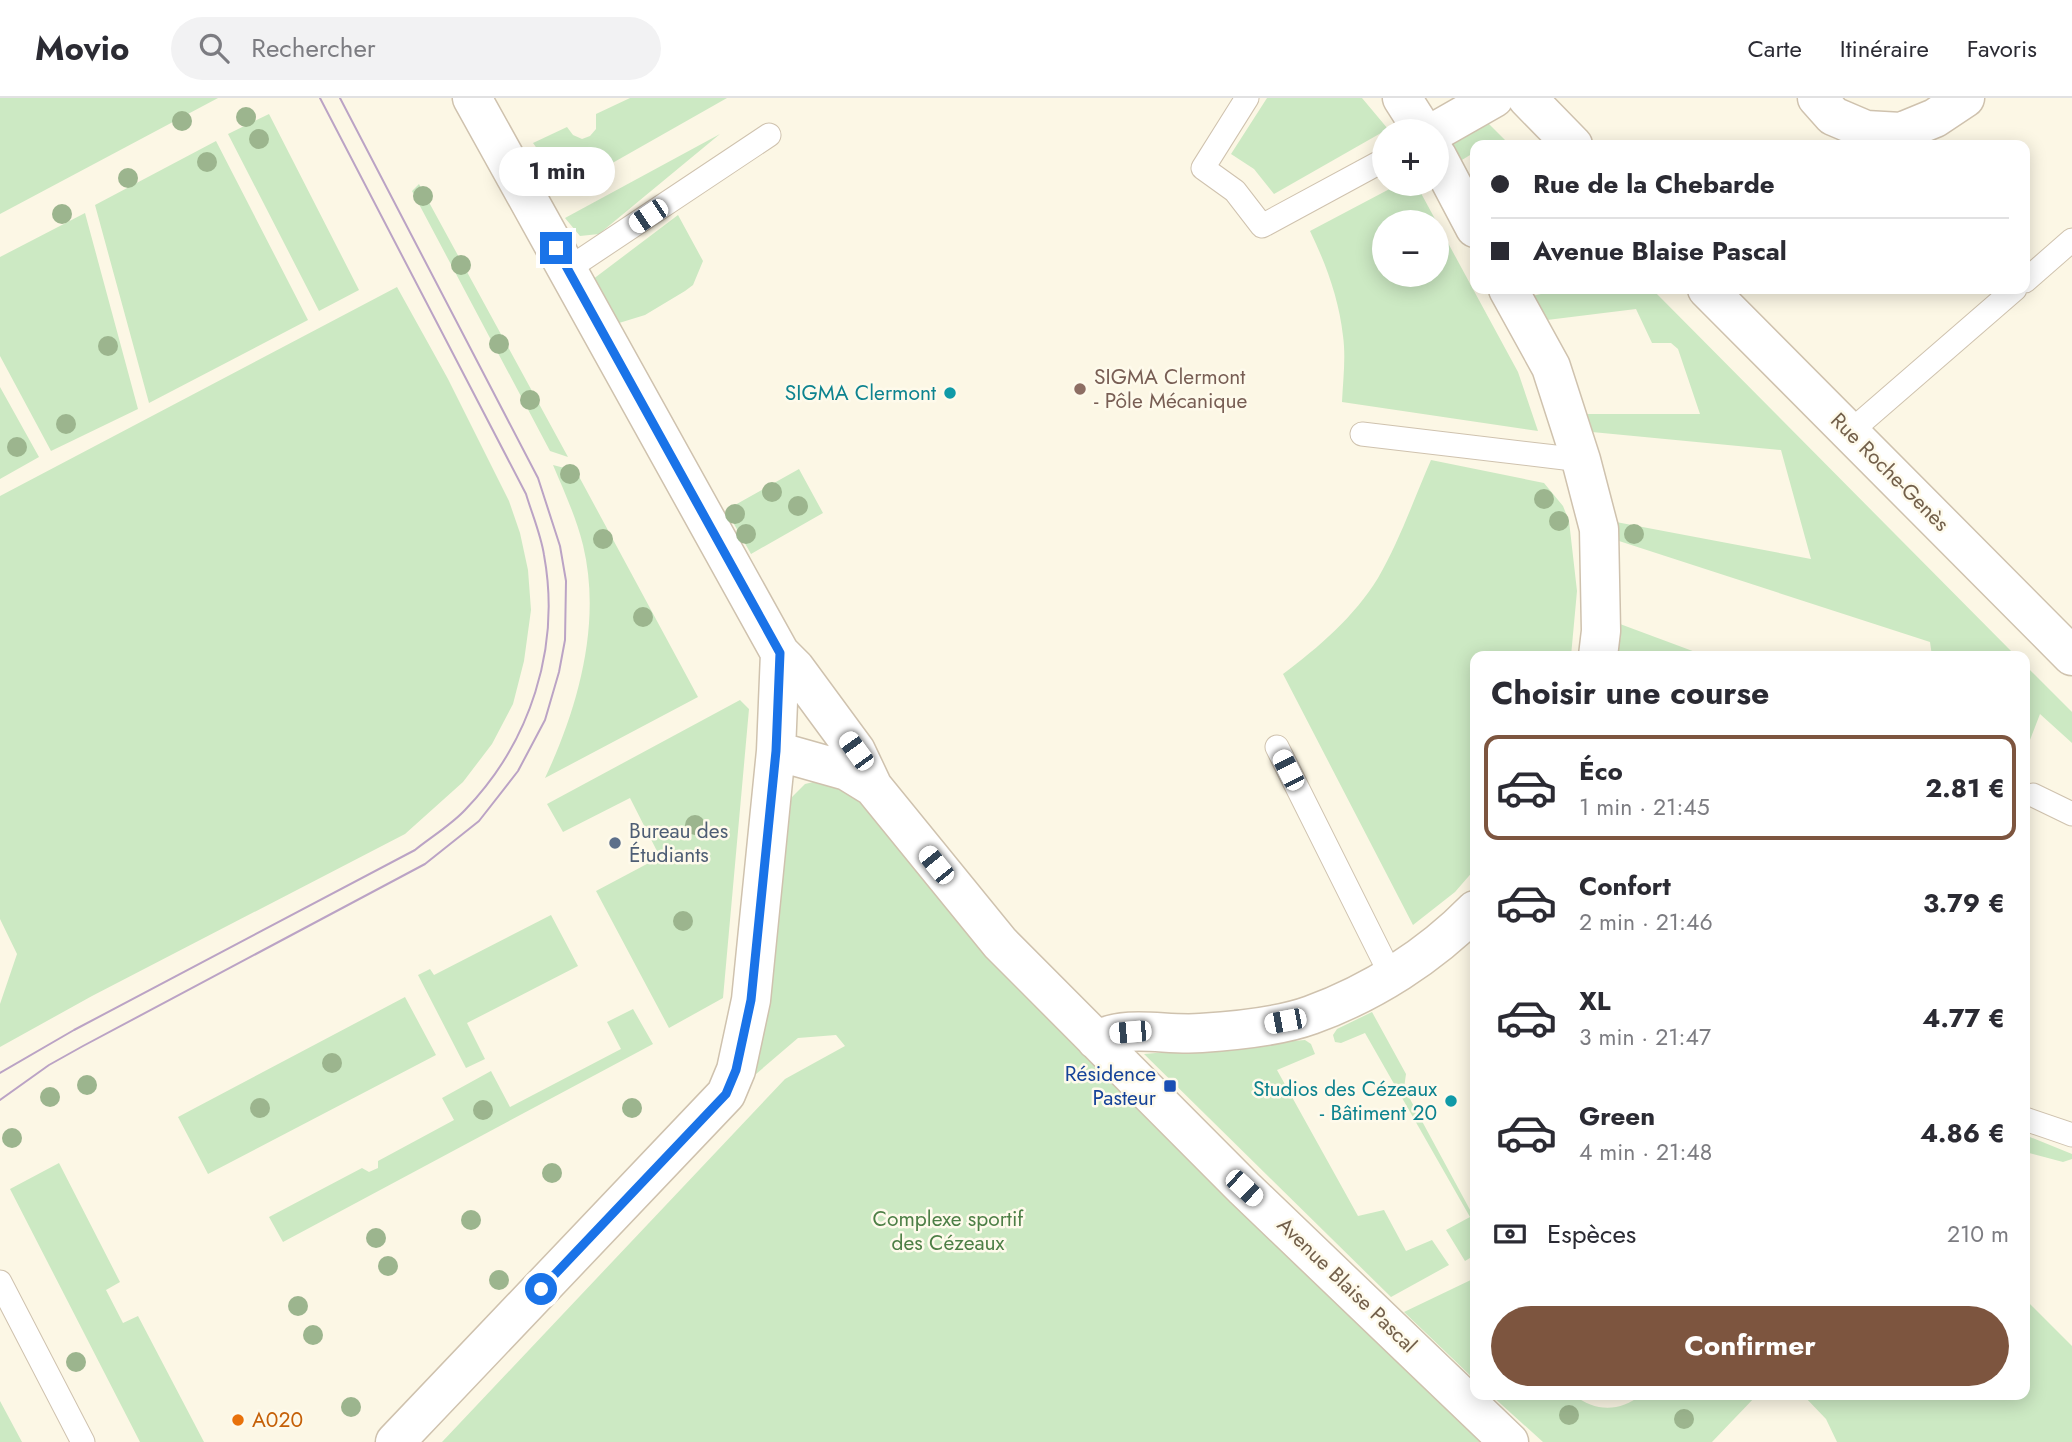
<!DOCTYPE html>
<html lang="fr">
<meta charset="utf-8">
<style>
:root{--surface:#fff;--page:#f2f2f3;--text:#2b2b33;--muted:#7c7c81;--line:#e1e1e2;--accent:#7d553f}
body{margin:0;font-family:Jost,sans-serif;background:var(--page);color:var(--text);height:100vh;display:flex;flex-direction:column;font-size:26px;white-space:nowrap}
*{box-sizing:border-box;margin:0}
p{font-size:23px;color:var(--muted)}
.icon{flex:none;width:38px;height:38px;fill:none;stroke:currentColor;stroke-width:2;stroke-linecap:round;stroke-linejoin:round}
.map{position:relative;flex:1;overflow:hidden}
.drawer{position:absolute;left:1470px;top:553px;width:560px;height:749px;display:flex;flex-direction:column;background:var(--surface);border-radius:14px;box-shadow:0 4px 18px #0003}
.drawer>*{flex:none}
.top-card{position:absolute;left:1470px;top:42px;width:560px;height:154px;border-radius:14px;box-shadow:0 4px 18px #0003;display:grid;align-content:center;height:154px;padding:0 21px;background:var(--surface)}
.tools{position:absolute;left:1372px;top:21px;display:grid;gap:14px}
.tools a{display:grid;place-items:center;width:77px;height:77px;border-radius:50%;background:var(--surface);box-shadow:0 4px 18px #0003;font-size:35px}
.end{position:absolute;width:32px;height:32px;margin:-16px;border:9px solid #1a73e8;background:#fff;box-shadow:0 0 0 4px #fff}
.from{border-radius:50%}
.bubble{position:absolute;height:49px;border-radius:24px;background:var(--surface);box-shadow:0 4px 18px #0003;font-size:23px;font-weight:700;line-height:49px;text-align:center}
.car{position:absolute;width:21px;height:42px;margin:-21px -10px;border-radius:9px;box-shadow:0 0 5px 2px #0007;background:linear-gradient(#fff 24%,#345 0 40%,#fff 0 76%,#345 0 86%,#fff 0)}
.top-card b{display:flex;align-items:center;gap:24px;height:66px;font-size:26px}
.top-card b+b{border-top:2px solid var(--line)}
.top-card i{width:18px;height:18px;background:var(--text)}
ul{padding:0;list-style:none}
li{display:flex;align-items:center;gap:21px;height:105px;margin:0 14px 10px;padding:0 7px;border:4px solid transparent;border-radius:14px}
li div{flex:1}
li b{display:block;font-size:26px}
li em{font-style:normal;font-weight:700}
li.current{border-color:var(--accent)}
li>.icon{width:63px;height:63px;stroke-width:1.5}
h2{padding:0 21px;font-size:32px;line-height:84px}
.pay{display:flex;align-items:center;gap:18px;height:77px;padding:0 21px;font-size:26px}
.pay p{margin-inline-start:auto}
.cta{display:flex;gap:14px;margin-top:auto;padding:14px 21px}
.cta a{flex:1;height:80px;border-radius:42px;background:var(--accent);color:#fff;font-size:28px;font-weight:700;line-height:80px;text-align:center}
header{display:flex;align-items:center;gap:42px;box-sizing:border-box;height:98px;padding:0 35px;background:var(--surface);border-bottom:2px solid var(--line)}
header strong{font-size:33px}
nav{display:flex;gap:38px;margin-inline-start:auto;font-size:24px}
.search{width:490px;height:63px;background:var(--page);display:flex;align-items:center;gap:18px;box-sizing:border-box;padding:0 24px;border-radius:38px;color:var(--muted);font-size:26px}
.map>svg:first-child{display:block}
</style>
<header>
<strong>Movio</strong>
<div class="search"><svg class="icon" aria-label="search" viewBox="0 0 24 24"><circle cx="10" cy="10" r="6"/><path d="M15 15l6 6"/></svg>Rechercher</div>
<nav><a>Carte</a><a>Itinéraire</a><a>Favoris</a></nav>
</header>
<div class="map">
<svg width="2072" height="1344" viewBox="0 0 2072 1344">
<rect width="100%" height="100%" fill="#fcf7e5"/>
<!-- green -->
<path fill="#cce9c3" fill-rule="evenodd" d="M0,0h218l-218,116z
M630,0h97l-171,97 -5,-27 -18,-25 34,-16 6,8 9,4 8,-3 6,-7v-15z
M1267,0h95l26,31 -114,65 -20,-25 -23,-15z
M269,16l90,176 -40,21 -91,-177z
M1485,22l25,25h-35v7l-18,11 -7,-14 1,-10z
M720,36l-121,100 -19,2 -15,-18z
M216,43l92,179 -159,83 -54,-198z
M419,86l149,273 -18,-6 -138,-260z
M1399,86h17l102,188 20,59 -196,-29c1,-22 4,-45 1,-66 -4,-37 -17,-72 -33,-105zM1384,124h53v53h-53z
M85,115l53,196 -87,42 -51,-95v-99z
M678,117l25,46 -10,24 -8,6 -40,24 -26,8 -31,-40z
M397,189l51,92 61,122 11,32 8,37 3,40 -7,51 -11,43 -21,40 -29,38 -58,52 -313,162 -92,51v-43l17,-50 -17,-35v-423z
M1563,191h89l364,367h-84l-2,-14 -311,-101 -3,-19 195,37 -30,-109 -189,-18 -6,-18h114l-22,-65 -7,-6h-19l-16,-34 -89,11 -15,-24z
M0,289l39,70 -39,22z
M1431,362l113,23 19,23 6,15 8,70 -6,65h-96v213l-20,23 -42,33 -130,-251c36,-27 71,-57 95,-96 21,-36 36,-79 53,-118z
M553,367l23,6 122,226 -153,81c33,-70 57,-155 38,-233 -7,-28 -19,-54 -30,-80z
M799,371l24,44 -72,41 -25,-44z
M1620,526l86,32h-89z
M2025,567l47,47v31l-32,-29 -15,39z
M740,602l9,9 -26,289 -54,30 -73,-137 64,-34 -30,-59 -67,34 -16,-28z
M826,681l36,21 125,152 153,160 340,330h-1038l343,-363 60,-33 -9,-11 -38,3 -49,42 39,-279 17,-17z
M551,817l27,51 -111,57 18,36 -19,9 -48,-93 12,-6 4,6z
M405,899l31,58 -228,119 -30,-57z
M633,911l20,35 -370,198 -14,-25 93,-49 7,4 9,-4v-7l76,-41 -12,-22 49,-27 19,36 111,-58 -14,-27z
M1372,914l34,62 -2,14 71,131v36l-10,6 -19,-31 24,-13 -105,-184 -24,10 -6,-1 -2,-7 4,-6z
M1305,942l6,4 4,10 -38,16 81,146 26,-6 22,41 26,-11 17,25 -58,32 -247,-243z
M2025,1037l47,19v5l-9,3 -38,-10z
M59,1065l61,119 -14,8 17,33 15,-7 66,126h-64l-130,-253z
M1475,1180v102l-71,-68z
M2025,1201l47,47v96h-235l-11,-23 -23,-24h222z
M1491,1297h83c21,17 46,17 67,0h116l-45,47h-169z
M0,1303l22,41h-22z"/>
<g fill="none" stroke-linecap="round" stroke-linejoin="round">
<!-- service casing -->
<g stroke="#cfc2ae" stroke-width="25">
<path id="service" d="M1247,0l-44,70 32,23 27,35 122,-66
M568,171l201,-134
M2025,183l47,-41
M1850,334l165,-143
M1362,336l219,26
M1277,649l115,230
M2033,697l39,19
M2025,1021l47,16
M0,1184l83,160"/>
</g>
<!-- minor casing -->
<g stroke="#cfc2ae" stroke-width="41">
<path id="minor" d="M472,0l308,555 15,15 61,83 17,36 127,156 244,245 265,254
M1402,0l21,33
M1527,0l46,47
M1817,0l16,18 33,14 35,2 34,-14 30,-20
M1436,33l58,-33
M1437,58l38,72
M1508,191l43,78 30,93 18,69 2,102 -3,25
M1707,191l365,367
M776,653l71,20 26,16
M1096,942c35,-16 68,-4 105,-7 31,-2 80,-7 110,-18 61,-22 119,-59 164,-105
M395,1344l331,-348 10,-24 15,-70 25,-249 4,-98"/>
</g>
<!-- service -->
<use href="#service" stroke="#fff" stroke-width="23"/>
<!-- minor -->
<use href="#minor" stroke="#fff" stroke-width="38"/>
<!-- tram -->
<path stroke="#bba3c5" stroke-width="2" d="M0,975l74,-43 341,-180c16,-13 36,-25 50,-40 65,-67 96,-162 79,-255 -3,-20 -12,-41 -18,-61l-206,-396
M0,1002l49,-35 34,-19 342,-182 54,-43 39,-50 27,-51 14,-48 6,-32 1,-59 -6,-35 -22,-68 -198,-380"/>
</g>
<!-- trees -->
<g fill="#9cb58e">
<circle cx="246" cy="19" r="10"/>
<circle cx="182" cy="23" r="10"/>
<circle cx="259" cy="41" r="10"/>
<circle cx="207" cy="64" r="10"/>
<circle cx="128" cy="80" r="10"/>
<circle cx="423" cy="98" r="10"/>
<circle cx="62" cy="116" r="10"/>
<circle cx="461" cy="167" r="10"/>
<circle cx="499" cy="246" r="10"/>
<circle cx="108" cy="248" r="10"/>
<circle cx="530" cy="302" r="10"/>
<circle cx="66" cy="326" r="10"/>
<circle cx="17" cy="349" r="10"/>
<circle cx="570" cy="376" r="10"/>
<circle cx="772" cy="394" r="10"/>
<circle cx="1544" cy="401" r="10"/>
<circle cx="798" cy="408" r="10"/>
<circle cx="735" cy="416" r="10"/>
<circle cx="1559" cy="423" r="10"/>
<circle cx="746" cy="436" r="10"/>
<circle cx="1634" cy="436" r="10"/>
<circle cx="603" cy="441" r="10"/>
<circle cx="643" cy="519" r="10"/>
<circle cx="695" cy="727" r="10"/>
<circle cx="683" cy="823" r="10"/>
<circle cx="332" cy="965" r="10"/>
<circle cx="87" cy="987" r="10"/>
<circle cx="50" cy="999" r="10"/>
<circle cx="260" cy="1010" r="10"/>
<circle cx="632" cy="1010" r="10"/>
<circle cx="483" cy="1012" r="10"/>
<circle cx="12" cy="1040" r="10"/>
<circle cx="552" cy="1075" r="10"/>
<circle cx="471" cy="1122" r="10"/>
<circle cx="376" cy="1140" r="10"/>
<circle cx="388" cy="1168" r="10"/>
<circle cx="499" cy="1182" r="10"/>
<circle cx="298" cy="1208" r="10"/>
<circle cx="313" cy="1237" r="10"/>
<circle cx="76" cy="1264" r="10"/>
<circle cx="351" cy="1309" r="10"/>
<circle cx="1569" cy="1317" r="10"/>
<circle cx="1684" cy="1321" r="10"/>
</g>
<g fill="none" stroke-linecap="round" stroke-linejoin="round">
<!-- route -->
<path stroke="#1a73e8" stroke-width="9" d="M541,1191l185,-195 10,-24 15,-70 25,-249 4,-98 -224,-405"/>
</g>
<!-- markers -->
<circle fill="#8d6e63" stroke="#fefaeb" stroke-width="2.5" cx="1080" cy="291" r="7"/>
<g fill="#0f9aa8" stroke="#fefaeb" stroke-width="2.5">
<circle cx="950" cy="295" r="7"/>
<circle cx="1451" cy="1003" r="7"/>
</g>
<circle fill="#5c6f8a" stroke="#fefaeb" stroke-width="2.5" cx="615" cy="745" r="7"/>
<rect fill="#1a4fb4" stroke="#fefaeb" stroke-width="2.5" x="1163" y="981" width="14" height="14" rx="3.5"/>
<circle fill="#e8710a" stroke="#fefaeb" stroke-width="2.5" cx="238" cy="1322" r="7"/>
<g text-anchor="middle" stroke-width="5" stroke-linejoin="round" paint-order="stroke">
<!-- education labels -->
<g font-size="21" fill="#785e54" stroke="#fefaeb" text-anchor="start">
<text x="1094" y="286">SIGMA Clermont<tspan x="1094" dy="24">- Pôle Mécanique</tspan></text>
</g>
<!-- culture labels -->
<g font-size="21" fill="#0d838f" stroke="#fefaeb" text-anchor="end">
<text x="936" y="302">SIGMA Clermont</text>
<text x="1437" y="998">Studios des Cézeaux<tspan x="1437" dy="24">- Bâtiment 20</tspan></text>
</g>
<!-- street labels -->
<g font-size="21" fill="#73604b" stroke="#fefaeb">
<text transform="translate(1890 374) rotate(45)" y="7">Rue Roche-Genès</text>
<text transform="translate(1347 1187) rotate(44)" y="7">Avenue Blaise Pascal</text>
</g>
<!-- service labels -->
<g font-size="21" fill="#4e5e75" stroke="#fefaeb" text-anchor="start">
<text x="629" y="740">Bureau des<tspan x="629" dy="24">Étudiants</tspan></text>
</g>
<!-- transit labels -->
<g font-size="21" fill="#164399" stroke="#fefaeb" text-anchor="end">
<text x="1156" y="983">Résidence<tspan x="1156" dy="24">Pasteur</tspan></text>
</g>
<!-- park labels -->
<g font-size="21" fill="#4d7f46" stroke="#fefaeb">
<text x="948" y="1128">Complexe sportif<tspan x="948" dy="24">des Cézeaux</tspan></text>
</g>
<!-- food labels -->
<g font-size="21" fill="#c56008" stroke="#fefaeb" text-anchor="start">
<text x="252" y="1329">A020</text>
</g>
</g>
</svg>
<div class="tools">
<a>+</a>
<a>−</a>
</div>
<i class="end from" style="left:541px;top:1191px"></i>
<i class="end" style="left:556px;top:150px"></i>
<div class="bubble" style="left:499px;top:49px;width:116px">1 min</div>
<i class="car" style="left:648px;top:118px;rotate:236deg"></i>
<i class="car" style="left:856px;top:653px;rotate:324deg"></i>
<i class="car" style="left:1288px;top:672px;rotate:333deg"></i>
<i class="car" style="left:936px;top:767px;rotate:321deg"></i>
<i class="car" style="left:1285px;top:923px;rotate:259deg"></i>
<i class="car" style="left:1130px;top:934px;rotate:265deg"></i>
<i class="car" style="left:1244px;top:1090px;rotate:133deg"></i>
<div class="top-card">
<b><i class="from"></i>Rue de la Chebarde</b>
<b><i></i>Avenue Blaise Pascal</b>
</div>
<section class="drawer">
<h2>Choisir une course</h2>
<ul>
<li class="current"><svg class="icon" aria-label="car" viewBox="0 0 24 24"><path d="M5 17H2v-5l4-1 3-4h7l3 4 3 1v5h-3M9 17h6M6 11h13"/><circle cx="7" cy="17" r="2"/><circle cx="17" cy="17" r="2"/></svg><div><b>Éco</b><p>1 min · 21:45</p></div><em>2.81 €</em></li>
<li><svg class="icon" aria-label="car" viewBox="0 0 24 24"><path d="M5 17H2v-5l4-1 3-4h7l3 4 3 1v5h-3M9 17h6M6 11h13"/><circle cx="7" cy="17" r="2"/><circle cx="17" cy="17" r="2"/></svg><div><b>Confort</b><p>2 min · 21:46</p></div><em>3.79 €</em></li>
<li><svg class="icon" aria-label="car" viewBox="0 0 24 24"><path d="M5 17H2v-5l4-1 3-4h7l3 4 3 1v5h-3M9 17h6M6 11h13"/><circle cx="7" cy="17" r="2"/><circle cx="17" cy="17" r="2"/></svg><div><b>XL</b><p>3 min · 21:47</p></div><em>4.77 €</em></li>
<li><svg class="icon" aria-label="car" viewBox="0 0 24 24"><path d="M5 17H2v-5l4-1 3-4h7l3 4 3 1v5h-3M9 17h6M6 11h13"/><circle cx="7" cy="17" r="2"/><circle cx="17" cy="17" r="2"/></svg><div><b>Green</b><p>4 min · 21:48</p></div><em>4.86 €</em></li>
</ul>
<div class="pay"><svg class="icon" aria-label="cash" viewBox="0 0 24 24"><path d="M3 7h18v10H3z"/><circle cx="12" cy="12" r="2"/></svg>Espèces<p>210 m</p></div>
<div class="cta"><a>Confirmer</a></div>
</section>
</div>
